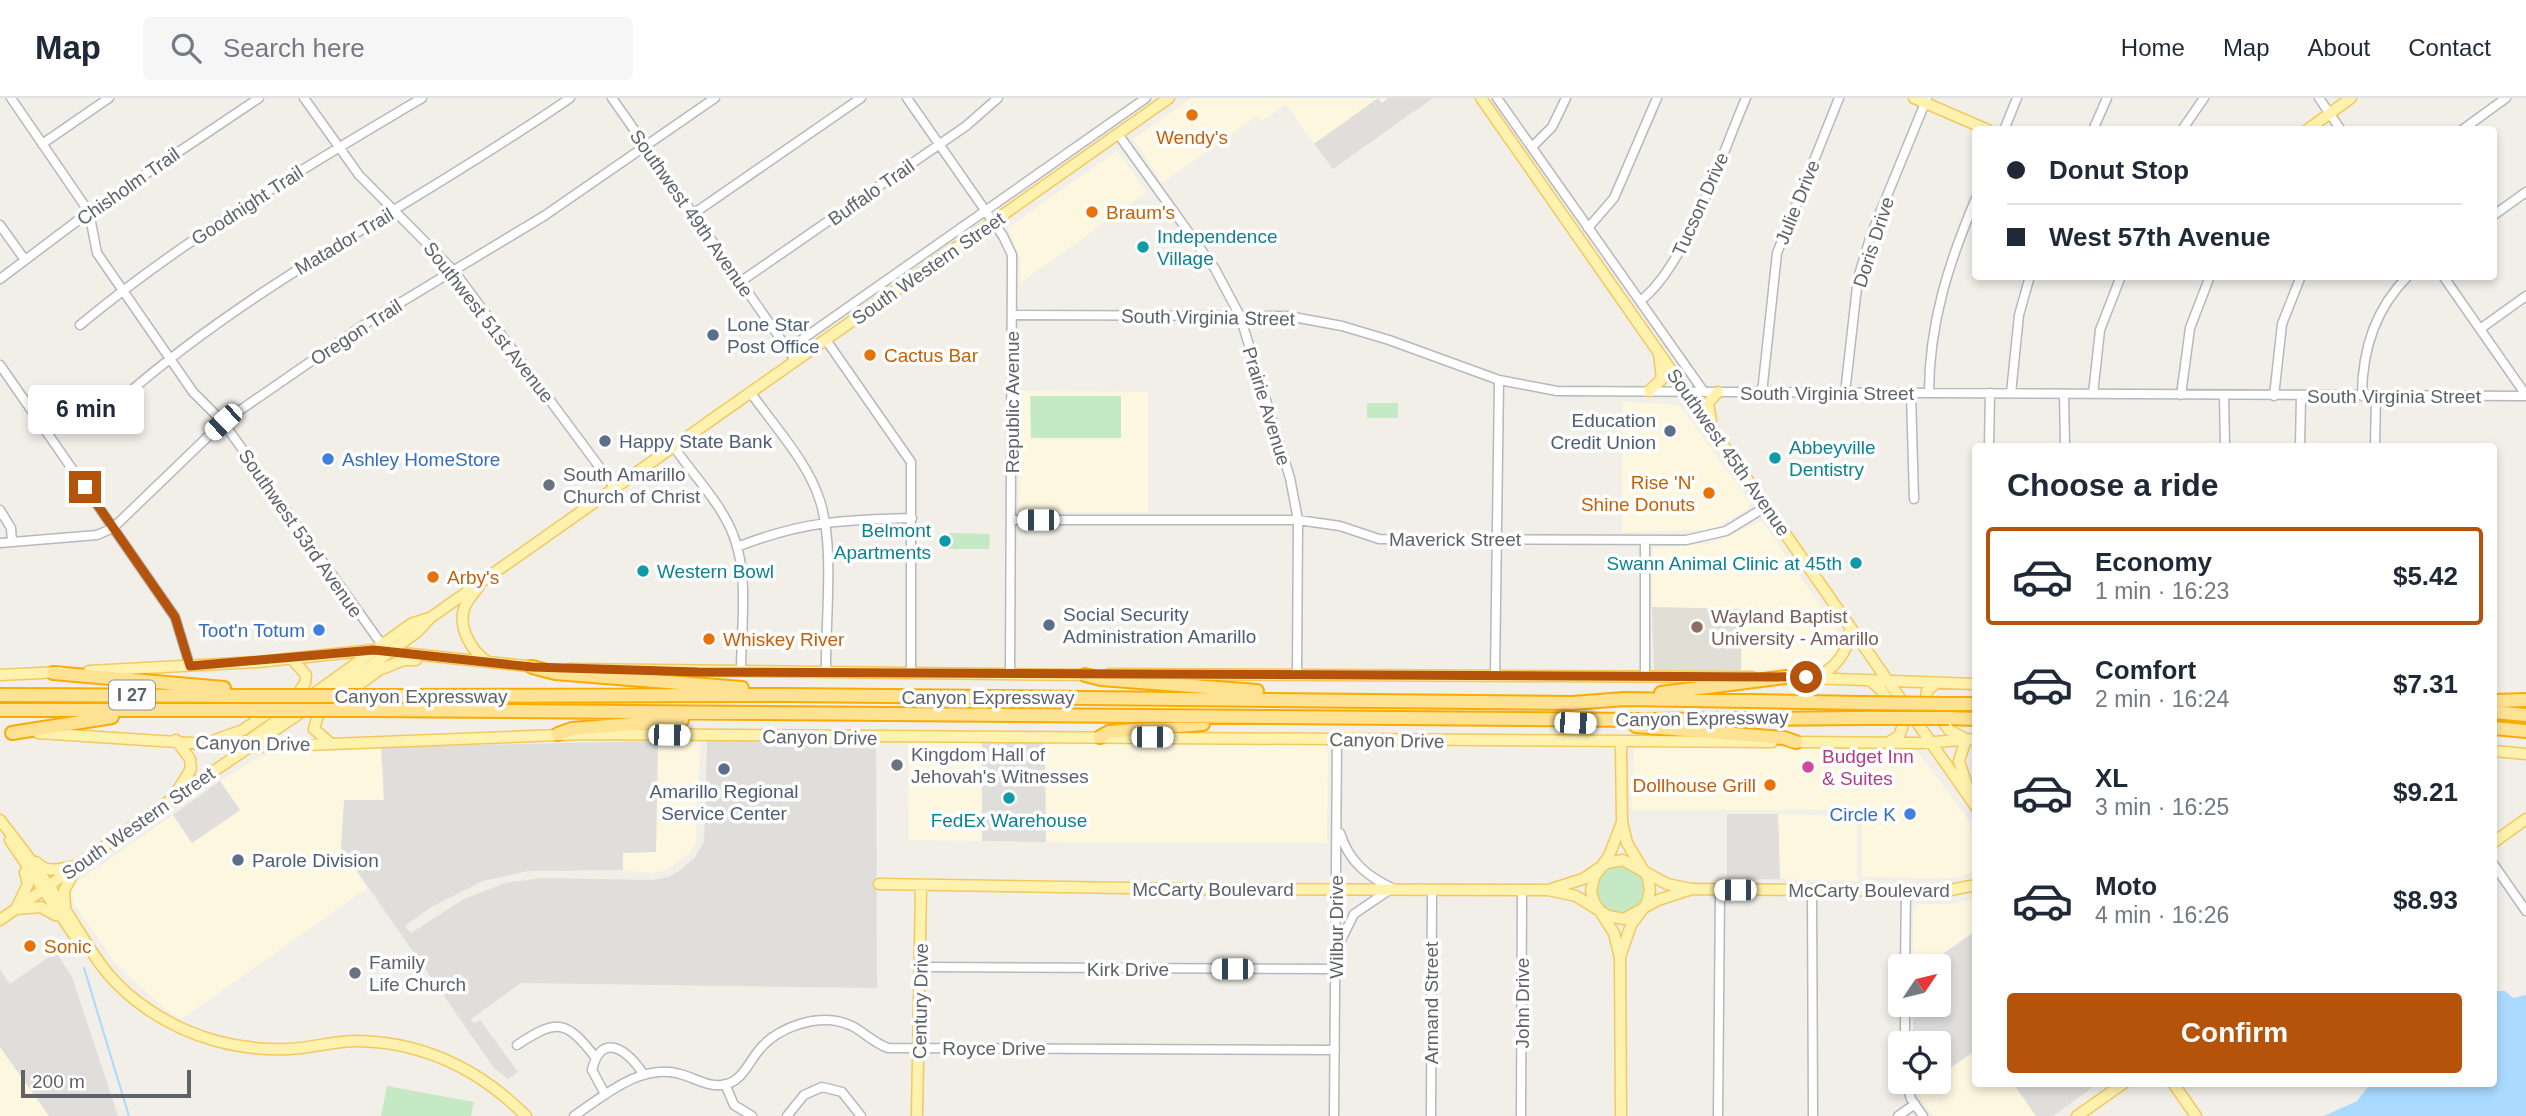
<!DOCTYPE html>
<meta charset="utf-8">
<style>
:root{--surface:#fff;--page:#f6f6f7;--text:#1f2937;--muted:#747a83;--line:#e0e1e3;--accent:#b45309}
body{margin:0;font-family:Helvetica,sans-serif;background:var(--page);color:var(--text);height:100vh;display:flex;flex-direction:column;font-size:26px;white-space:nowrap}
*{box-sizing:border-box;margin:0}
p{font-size:23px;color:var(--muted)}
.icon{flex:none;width:38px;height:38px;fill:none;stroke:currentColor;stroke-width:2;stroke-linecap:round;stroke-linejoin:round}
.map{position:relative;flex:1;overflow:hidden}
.side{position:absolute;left:1972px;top:345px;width:525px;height:644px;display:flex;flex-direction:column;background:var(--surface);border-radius:7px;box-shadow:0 4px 10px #0003}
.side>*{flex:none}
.top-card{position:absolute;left:1972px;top:28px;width:525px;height:154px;border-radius:7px;box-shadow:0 4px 10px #0003;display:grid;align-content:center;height:154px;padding:0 35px;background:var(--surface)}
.needle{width:46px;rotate:55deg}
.tools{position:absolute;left:1888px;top:856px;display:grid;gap:14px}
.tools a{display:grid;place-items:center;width:63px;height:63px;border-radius:7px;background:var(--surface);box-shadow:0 4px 10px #0003;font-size:35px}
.scale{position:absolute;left:21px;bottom:18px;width:170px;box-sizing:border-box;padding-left:7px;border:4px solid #5f6368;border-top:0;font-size:19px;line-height:24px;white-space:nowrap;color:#5f6368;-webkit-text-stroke:5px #fff;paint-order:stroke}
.end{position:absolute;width:32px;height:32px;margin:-16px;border:9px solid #b45309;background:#fff;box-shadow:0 0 0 4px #fff}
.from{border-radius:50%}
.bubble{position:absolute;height:49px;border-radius:7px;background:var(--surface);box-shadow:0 4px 10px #0003;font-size:23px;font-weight:800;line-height:49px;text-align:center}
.car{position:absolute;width:21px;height:42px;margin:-21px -10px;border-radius:9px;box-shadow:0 0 5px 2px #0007;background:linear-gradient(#fff 24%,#345 0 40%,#fff 0 76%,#345 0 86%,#fff 0)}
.top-card b{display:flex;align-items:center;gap:24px;height:66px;font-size:26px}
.top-card b+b{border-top:2px solid var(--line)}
.top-card i{width:18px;height:18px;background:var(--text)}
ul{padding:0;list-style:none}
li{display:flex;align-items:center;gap:21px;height:98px;margin:0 14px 10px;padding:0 21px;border:4px solid transparent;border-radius:7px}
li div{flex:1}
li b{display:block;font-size:26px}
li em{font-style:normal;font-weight:800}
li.current{border-color:var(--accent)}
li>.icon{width:63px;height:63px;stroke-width:1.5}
h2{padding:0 35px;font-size:32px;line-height:84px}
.primary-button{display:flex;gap:14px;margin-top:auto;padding:14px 35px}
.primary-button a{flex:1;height:80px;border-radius:7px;background:var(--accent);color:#fff;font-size:28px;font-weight:800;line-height:80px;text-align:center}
header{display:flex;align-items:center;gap:42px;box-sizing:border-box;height:98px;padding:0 35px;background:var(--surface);border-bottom:2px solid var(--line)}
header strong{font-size:33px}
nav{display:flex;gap:38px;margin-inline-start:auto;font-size:24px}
.search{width:490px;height:63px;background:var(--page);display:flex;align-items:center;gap:18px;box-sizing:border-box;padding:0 24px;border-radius:7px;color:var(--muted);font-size:26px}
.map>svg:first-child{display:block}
</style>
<header>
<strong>Map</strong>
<div class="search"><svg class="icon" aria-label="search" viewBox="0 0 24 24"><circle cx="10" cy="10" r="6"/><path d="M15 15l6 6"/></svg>Search here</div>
<nav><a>Home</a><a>Map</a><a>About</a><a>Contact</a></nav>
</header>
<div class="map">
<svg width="2526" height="1018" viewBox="0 0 2526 1018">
<rect width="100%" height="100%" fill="#f1efe8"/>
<!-- commercial -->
<path fill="#fef7e0" d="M1192,0h196l-7,5 -3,-4 -64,45 -28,-40 -24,17 -4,-6 -96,68 -29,-44z
M1117,53l30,41 -127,91v-24l-12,-31z
M1021,293l127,1v120h-125l-4,-5z
M1622,304l58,3 70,97 -1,6 -29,18 -16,4 -82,2z
M1762,423l75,109 2,13 -4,13 -18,13 -76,1 1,-61 -90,-2 1,-59 55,-4z
M658,643h42l-4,100 -6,12 -24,17 -14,3 -29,-3v-17l33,-1z
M908,644l416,3 4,4 -1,94 -281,-1 -1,-69h-63v68l-73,-1z
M475,646l-92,47 1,9 -43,48 26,40 -185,131 -18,-11 -48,-44 -47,-67 2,-11 102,-71 19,28 48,-33 -20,-29 41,-25 26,-4z
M1634,649l275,2 9,3 58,78v41l-23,7 -91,-1v-67h-231z
M1778,716l73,2 6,6v59l-77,-2z
M1976,800v33l-51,35h-12v-57l6,-5h33z
M0,949l49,69h-49z
M1976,952v33h37l9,12 77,-12 -46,33h-120l-16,-24 15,-10h7v-6z"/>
<!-- industrial -->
<path fill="#e0deda" d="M1378,0l4,5 6,-5h45l-100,71 -19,-25z
M658,643l-2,111 -33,1v17l-95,1 -45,10 -52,26 -26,19 6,7 53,-34 41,-16 38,-5 110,2 16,-3 13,-8 13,-12 9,-15 3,-101 169,1 1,246 -356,-5 -50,36 3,5 6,-4 38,52 -10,7 -14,-11 -153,-220 3,-48h40l-3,-53z
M982,644l63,1 1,99 -64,-1z
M220,683l20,29 -48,33 -19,-28z
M1727,716h51l2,65 -53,1z
M1976,833v119l-37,26v-33h-26v-38l26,-1v-38h-14z
M56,854l16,25 46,139h-69l-49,-69v-77l10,14z
M2013,985h86l-46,33h-17z"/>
<!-- education -->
<path fill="#e1ded6" d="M1652,509l90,2 -1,61h-87z"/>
<!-- green -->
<path fill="#c5e8c5" d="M1030,298h91v42h-90z
M1367,305h31v15h-31z
M948,435l42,1 -1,15h-41z
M1597 791a24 24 0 1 1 48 0a24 24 0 1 1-48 0Z
M387,988l87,16 -3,14h-90z"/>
<!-- water -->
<path fill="#aadaff" d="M2496,893h9l8,7 13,-3v121h-202l33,-15 14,-18h123v-90z"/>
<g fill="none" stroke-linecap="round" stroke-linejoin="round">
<!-- stream -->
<path stroke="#aadaff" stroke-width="2" d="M84,870l45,148"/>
<!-- minor casing -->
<g stroke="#b5b8bc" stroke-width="11">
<path id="minor" d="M11,0l78,114 8,41 96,139 30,30 162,227
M304,0l55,77 95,96 161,217
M612,0l184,263
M907,0l96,138 9,19 -2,418
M1497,0l207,294
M2319,0l22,32
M2004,32l13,-32
M2093,32l14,-32
M2182,32l22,-32
M2462,32l44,-32
M1118,36l97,135 25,47 50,162 8,42 -1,154
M42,46l67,-46
M1532,49l20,-20 14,-29
M693,116l168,-116
M2494,117l32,-23
M0,127l25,35
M1588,130l26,-30 43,-100
M2443,178l83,119
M0,181l89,-67 170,-114
M740,184l226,-156 32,-28
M1640,203c46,-34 82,-148 106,-203
M1013,217l275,1 54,10 47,14 110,40 58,11 969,5
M80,227c106,-88 224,-157 342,-227
M2480,231l46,-33
M826,242l85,122v210
M787,252l359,-252
M0,267l175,252 15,49
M751,295c23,33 57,69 69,108 15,46 5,121 6,171
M1762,295l15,-140 62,-155
M1845,295l13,-115 13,-43 56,-137
M1911,295l3,106
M1929,295c0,-70 20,-131 47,-195
M2011,295l8,-78 11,-39
M2064,296l1,52
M2093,296l7,-64 21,-54
M126,297c135,-117 297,-195 444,-297
M2181,297l9,-67 20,-52
M2224,297l1,51
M2274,298l8,-72 19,-48
M2362,298c0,-45 13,-87 46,-120
M1989,348l1,-53
M2300,348l1,-50
M2375,348l1,-50
M674,349c19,28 48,57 60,90 15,40 7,92 7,134
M0,412l11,18 1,14
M1011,422h287l42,6 39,13 307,1 40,-9 41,-25
M1645,442v137
M0,445l97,-8 16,-7 110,-106 142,-98 179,-108 171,-118
M737,449c66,-26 106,-27 175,-29
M1495,577l4,-295
M1340,735c9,29 28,44 54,56
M2494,767l32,46
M1812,793l1,225
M1338,848l16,-32 34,-23
M1905,868l1,-75
M920,869l415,2
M1905,906v39
M517,947c41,-27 49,-25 79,13
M1906,984l5,17 12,17
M725,986l9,21 18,11
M605,996l-13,-24c10,-41 37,-18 52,5
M574,1018c31,-21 67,-53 106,-42 16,4 30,15 47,10 14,-4 21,-19 29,-30 19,-27 64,-43 96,-28 13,7 22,17 36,22l447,2
M787,1018l17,-21 18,-8 20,5 19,24
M1334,1018l3,-377
M1431,1018l1,-227
M1521,1018l1,-227
M1718,1018l2,-226
M1898,1018l17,-12"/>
</g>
<!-- major casing -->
<g stroke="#f2c960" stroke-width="13">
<path id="major" d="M1481,0l495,709
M1914,0l74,32
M2307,32l44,-32
M1649,293l13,-12 -3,-25
M1711,322l-3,-17 10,-11
M479,488c-5,7 -13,15 -15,23 -6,19 8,43 24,53
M570,571l520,6
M89,573l169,-9 116,-12 163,17
M1109,576l643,3
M0,577l60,-3
M1820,578c19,-12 30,-27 30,-50
M1781,579l195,7
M1871,583l11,10 21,34 -4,11 -10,6
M1936,585l-9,8 -1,7 23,32 17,9 -7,22 9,28
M38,635l215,14 331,-13 1188,8
M215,642l28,-10 56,-38 6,-9 1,-8 -14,-16
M1791,644l129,1 56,-4
M330,645l-16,-14 4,-14 61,-45 25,-10h12
M240,649l171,-123 18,-6
M2494,653l32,3
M176,695l15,-24 -1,-10 -14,-19
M0,722c24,30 47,62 68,94 26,41 39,68 81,96 41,28 90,41 140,39 23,-1 45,-8 68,-8 67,1 123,29 169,75
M10,742l64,95
M2494,744l32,-23
M36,764c12,12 23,7 38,4
M25,774l3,12 -12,25 25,-2 14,8
M879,786l312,5 357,1 28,6 32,20 16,3 34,-19 34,-11
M1551,791l32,-10 24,-16 16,-3 44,24 25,5 253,2 31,-6
M65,808l-1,-15 12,-23
M0,822l169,-119 200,-134 48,-35 13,-14 739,-520
M1621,856l10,-29 16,-22 3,-13 -2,-12 -21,-35 -5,-21 -1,-79
M2173,985l23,33
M917,1018l4,-230
M1621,1018l-1,-158 -6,-25 -20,-31 -3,-11 3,-14 15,-21 13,-34
M2077,1018l47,-33"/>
</g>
<!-- highway casing -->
<g stroke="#f9ab00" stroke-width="16">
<path id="highway" d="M532,569l23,6 187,15
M53,575l171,15
M1085,577l16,4 156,12
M1661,595l125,-16
M0,597l263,1
M379,598l407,-1 786,8 52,-4 238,4
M2494,603l32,-1
M1949,606h27
M0,612h236
M369,612l1271,10 222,-2
M2494,614l32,3
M1949,620l27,1
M1636,628l148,12 12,4
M2494,630l32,3
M12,635l100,-16
M558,636l14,-5 110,-9
M1100,639l9,-5 94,-8"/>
</g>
<!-- minor -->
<use href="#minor" stroke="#fff" stroke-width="8"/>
<!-- major -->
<use href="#major" stroke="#fff2af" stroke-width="10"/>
<!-- highway -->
<use href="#highway" stroke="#fde293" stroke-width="12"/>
<!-- highway-bridge casing -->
<g stroke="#f9ab00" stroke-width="16" stroke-linecap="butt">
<path id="highway-bridge" d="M263,598h116
M1862,605l87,1
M236,612h133
M1862,620h87"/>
</g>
<!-- highway-bridge -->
<use href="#highway-bridge" stroke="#fde293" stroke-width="12"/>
</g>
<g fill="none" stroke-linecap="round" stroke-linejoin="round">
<!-- route -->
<path stroke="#b45309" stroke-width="9" d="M85,389l90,130 15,49 184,-16 158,17 166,5 1108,5"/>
</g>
<!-- markers -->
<g fill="#e8710a" stroke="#fff" stroke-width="2.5">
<circle cx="1192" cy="17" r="7"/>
<circle cx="1092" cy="114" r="7"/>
<circle cx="870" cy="257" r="7"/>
<circle cx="1709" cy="395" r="7"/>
<circle cx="433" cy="479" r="7"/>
<circle cx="709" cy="541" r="7"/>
<circle cx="1770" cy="687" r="7"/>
<circle cx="30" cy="848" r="7"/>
</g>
<g fill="#0f9aa8" stroke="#fff" stroke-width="2.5">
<circle cx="1143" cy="149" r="7"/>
<circle cx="1775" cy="360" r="7"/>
<circle cx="945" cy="443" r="7"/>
<circle cx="1856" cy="465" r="7"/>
<circle cx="643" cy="473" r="7"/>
<circle cx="1009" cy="700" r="7"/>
</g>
<g fill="#5c6f8a" stroke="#fff" stroke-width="2.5">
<circle cx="713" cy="237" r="7"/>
<circle cx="1670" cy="333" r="7"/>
<circle cx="605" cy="343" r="7"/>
<circle cx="1049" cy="527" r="7"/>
<circle cx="724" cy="671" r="7"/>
<circle cx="238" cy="762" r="7"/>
</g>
<g fill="#3f7fe0" stroke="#fff" stroke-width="2.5">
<circle cx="328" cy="361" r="7"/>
<circle cx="319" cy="532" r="7"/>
<circle cx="1910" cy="716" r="7"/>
</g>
<g fill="#6b7280" stroke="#fff" stroke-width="2.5">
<circle cx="549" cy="387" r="7"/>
<circle cx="897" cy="667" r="7"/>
<circle cx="355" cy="875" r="7"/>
</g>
<circle fill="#8d6e63" stroke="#fff" stroke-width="2.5" cx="1697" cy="529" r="7"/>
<circle fill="#d1479c" stroke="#fff" stroke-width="2.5" cx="1808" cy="669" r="7"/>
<g text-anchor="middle" stroke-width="7" stroke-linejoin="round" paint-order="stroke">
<!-- shield labels -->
<rect fill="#fff" stroke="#8f9295" stroke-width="2" x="109" y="582.5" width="46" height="29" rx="5"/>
<g font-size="18" font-weight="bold" fill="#5f6368">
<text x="132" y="603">I 27</text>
</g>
<!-- food labels -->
<g font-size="19" fill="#c56008" stroke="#fff" text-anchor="start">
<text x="1192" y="46" text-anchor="middle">Wendy's</text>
<text x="1106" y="121">Braum's</text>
<text x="884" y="264">Cactus Bar</text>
<text x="1695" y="391" text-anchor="end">Rise 'N'<tspan x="1695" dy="22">Shine Donuts</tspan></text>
<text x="447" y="486">Arby's</text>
<text x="723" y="548">Whiskey River</text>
<text x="1756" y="694" text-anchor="end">Dollhouse Grill</text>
<text x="44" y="855">Sonic</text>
</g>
<!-- street labels -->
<g font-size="19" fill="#5f6368" stroke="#fff">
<text transform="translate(128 88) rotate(-35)" y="7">Chisholm Trail</text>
<text transform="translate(871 94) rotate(-35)" y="7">Buffalo Trail</text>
<text transform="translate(1797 104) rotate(-68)" y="7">Julie Drive</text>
<text transform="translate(1700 106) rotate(-66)" y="7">Tucson Drive</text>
<text transform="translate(247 107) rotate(-33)" y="7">Goodnight Trail</text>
<text transform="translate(692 115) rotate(55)" y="7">Southwest 49th Avenue</text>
<text transform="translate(344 143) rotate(-31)" y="7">Matador Trail</text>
<text transform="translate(1873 144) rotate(-72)" y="7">Doris Drive</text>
<text transform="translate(928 170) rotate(-35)" y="7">South Western Street</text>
<text transform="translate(1208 219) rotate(1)" y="7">South Virginia Street</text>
<text transform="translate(489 224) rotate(52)" y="7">Southwest 51st Avenue</text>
<text transform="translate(356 234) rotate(-33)" y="7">Oregon Trail</text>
<text x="1827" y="302">South Virginia Street</text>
<text x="2394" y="305">South Virginia Street</text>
<text transform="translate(1012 304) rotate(-90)" y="7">Republic Avenue</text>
<text transform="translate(1267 308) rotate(73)" y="7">Prairie Avenue</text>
<text transform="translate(1729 354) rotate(55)" y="7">Southwest 45th Avenue</text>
<text transform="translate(301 435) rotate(55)" y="7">Southwest 53rd Avenue</text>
<text x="1455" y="448">Maverick Street</text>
<text x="421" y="605">Canyon Expressway</text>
<text x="988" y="606">Canyon Expressway</text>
<text transform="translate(1702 620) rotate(-1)" y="7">Canyon Expressway</text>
<text transform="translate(820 639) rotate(1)" y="7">Canyon Drive</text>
<text transform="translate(1387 642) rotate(1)" y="7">Canyon Drive</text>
<text transform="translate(253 645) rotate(1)" y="7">Canyon Drive</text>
<text transform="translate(138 725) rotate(-35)" y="7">South Western Street</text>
<text x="1213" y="798">McCarty Boulevard</text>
<text x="1869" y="799">McCarty Boulevard</text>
<text transform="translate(1336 829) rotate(-90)" y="7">Wilbur Drive</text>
<text x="1128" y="878">Kirk Drive</text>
<text transform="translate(920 903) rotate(-89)" y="7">Century Drive</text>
<text transform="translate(1431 905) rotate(-90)" y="7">Armand Street</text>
<text transform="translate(1522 905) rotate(-90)" y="7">John Drive</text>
<text x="994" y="957">Royce Drive</text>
</g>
<!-- culture labels -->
<g font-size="19" fill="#0d838f" stroke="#fff" text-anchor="start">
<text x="1157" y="145">Independence<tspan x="1157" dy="22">Village</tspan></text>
<text x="1789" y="356">Abbeyville<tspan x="1789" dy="22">Dentistry</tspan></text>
<text x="931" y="439" text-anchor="end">Belmont<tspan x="931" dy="22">Apartments</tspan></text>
<text x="1842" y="472" text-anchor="end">Swann Animal Clinic at 45th</text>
<text x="657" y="480">Western Bowl</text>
<text x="1009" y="729" text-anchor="middle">FedEx Warehouse</text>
</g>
<!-- service labels -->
<g font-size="19" fill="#4e5e75" stroke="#fff" text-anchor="start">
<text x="727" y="233">Lone Star<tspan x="727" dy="22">Post Office</tspan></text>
<text x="1656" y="329" text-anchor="end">Education<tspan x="1656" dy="22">Credit Union</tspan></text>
<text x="619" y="350">Happy State Bank</text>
<text x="1063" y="523">Social Security<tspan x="1063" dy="22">Administration Amarillo</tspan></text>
<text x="724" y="700" text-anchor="middle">Amarillo Regional<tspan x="724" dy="22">Service Center</tspan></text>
<text x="252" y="769">Parole Division</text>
</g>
<!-- shop labels -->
<g font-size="19" fill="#366cbe" stroke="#fff" text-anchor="end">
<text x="342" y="368" text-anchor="start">Ashley HomeStore</text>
<text x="305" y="539">Toot'n Totum</text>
<text x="1896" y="723">Circle K</text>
</g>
<!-- worship labels -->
<g font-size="19" fill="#5b616d" stroke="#fff" text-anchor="start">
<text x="563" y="383">South Amarillo<tspan x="563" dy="22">Church of Christ</tspan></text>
<text x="911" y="663">Kingdom Hall of<tspan x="911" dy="22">Jehovah's Witnesses</tspan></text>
<text x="369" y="871">Family<tspan x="369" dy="22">Life Church</tspan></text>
</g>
<!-- education labels -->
<g font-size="19" fill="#785e54" stroke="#fff" text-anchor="start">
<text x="1711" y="525">Wayland Baptist<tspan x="1711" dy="22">University - Amarillo</tspan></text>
</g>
<!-- hotel labels -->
<g font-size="19" fill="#b23c85" stroke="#fff" text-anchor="start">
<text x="1822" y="665">Budget Inn<tspan x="1822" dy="22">&amp; Suites</tspan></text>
</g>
</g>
</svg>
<div class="tools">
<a><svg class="needle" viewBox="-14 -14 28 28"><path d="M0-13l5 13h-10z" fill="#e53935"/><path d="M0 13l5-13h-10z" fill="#747a83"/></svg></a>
<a><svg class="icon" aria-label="locate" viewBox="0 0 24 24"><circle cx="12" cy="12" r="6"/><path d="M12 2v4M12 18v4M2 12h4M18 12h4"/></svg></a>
</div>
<div class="scale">200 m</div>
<i class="end from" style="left:1806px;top:579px"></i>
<i class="end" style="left:85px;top:389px"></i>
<div class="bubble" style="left:28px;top:287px;width:116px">6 min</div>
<i class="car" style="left:223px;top:324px;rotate:227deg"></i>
<i class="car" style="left:1038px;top:422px;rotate:270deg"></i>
<i class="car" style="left:1575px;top:625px;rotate:92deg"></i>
<i class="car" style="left:669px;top:637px;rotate:91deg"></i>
<i class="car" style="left:1152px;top:639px;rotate:90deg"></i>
<i class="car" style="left:1735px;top:792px;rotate:270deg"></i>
<i class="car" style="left:1232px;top:871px;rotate:270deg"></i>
<div class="top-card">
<b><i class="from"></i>Donut Stop</b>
<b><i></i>West 57th Avenue</b>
</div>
<section class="side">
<h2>Choose a ride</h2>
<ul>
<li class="current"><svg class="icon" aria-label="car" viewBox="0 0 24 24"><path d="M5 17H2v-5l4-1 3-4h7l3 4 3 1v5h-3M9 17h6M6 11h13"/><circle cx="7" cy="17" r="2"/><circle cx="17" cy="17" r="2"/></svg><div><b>Economy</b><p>1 min · 16:23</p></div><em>$5.42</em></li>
<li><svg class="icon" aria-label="car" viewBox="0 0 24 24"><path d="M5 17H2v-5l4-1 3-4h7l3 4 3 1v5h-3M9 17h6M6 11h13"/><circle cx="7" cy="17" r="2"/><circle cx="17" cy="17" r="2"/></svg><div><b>Comfort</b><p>2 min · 16:24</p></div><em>$7.31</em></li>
<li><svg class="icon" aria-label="car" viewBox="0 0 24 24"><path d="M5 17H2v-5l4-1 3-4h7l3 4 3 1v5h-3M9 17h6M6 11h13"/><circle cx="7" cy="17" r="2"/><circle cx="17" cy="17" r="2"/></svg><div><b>XL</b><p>3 min · 16:25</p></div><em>$9.21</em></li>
<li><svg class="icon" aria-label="car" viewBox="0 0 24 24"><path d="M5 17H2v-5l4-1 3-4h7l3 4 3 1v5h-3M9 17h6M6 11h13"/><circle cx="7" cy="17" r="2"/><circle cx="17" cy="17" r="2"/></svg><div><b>Moto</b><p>4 min · 16:26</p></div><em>$8.93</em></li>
</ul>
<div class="primary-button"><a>Confirm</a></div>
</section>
</div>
